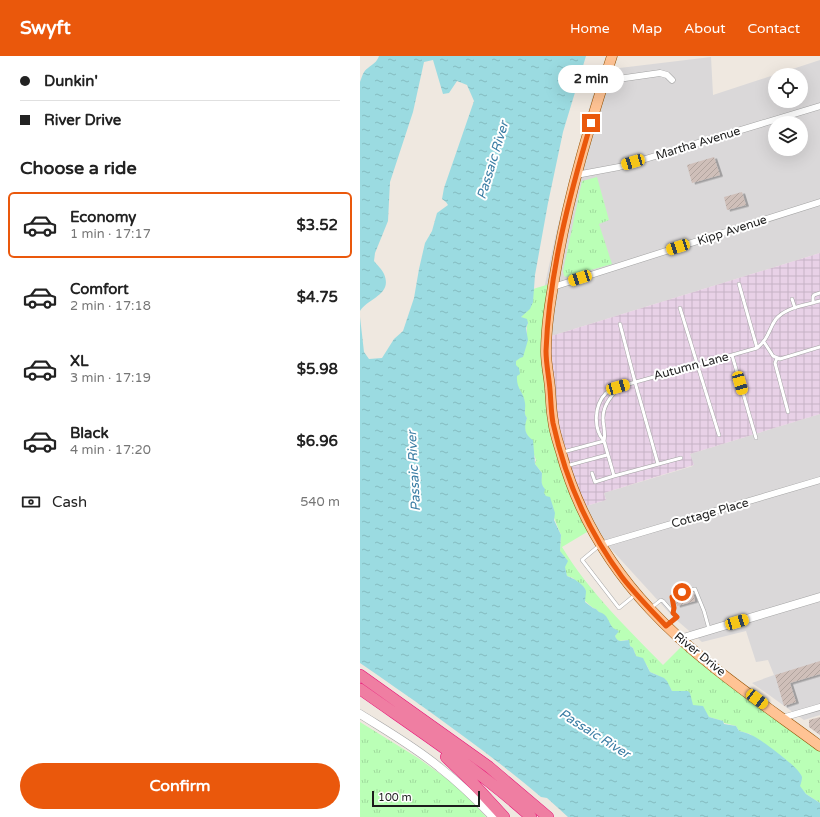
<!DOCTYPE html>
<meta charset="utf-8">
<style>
:root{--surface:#fff;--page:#f2f2f2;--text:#222;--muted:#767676;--line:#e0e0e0;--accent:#ea580c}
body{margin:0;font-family:"Varela Round",sans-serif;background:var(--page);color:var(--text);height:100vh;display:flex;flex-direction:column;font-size:15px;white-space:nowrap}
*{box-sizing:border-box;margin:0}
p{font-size:13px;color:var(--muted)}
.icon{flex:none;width:22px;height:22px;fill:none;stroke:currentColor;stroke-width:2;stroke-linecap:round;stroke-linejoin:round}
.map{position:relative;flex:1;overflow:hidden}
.details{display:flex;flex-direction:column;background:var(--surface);width:360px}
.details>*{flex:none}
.guide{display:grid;align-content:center;height:88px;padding:0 20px;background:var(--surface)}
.controls{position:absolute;left:408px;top:12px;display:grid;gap:8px}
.controls a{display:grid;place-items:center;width:40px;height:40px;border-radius:50%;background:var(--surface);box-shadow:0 4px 16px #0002;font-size:20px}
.scale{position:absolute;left:12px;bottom:10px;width:108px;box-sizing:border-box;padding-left:4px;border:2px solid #1c1c1c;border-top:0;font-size:11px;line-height:14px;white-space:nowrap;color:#1c1c1c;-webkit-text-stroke:3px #fff;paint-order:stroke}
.end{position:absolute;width:18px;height:18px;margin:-9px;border:5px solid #ea580c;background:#fff;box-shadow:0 0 0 2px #fff}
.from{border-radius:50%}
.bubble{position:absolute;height:28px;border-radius:14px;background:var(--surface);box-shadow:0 4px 16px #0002;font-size:13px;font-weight:700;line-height:28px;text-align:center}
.car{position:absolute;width:12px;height:24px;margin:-12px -6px;border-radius:5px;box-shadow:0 0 3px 1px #0007;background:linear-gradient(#f5c518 24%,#345 0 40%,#f5c518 0 76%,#345 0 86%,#f5c518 0)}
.guide b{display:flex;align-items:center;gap:14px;height:38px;font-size:15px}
.guide b+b{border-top:1px solid var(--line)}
.guide i{width:10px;height:10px;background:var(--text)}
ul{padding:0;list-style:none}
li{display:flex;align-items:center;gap:12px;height:66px;margin:0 8px 6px;padding:0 12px;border:2px solid transparent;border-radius:6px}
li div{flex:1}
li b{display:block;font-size:15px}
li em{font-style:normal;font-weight:700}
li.on{border-color:var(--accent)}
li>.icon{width:36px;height:36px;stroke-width:1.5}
h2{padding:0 20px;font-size:18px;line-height:48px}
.pay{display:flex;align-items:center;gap:10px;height:44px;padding:0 20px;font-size:15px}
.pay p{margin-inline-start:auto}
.action{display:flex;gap:8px;margin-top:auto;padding:8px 20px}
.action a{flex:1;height:46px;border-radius:24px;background:var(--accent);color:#fff;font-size:16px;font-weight:700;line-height:46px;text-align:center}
header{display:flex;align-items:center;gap:24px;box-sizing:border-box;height:56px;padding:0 20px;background:var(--accent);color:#fff}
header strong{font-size:19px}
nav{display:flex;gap:22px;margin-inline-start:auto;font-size:14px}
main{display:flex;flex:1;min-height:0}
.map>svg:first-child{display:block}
</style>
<header>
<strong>Swyft</strong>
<nav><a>Home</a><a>Map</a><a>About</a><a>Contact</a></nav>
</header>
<main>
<section class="details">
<div class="guide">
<b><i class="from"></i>Dunkin'</b>
<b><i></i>River Drive</b>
</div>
<h2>Choose a ride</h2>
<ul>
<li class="on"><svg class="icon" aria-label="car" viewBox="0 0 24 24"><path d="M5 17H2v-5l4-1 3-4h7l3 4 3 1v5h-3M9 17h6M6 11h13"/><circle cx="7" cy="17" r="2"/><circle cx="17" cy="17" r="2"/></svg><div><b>Economy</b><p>1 min · 17:17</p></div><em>$3.52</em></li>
<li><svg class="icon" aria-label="car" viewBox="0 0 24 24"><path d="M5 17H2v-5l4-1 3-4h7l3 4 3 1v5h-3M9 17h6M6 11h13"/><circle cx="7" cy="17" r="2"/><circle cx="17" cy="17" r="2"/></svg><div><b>Comfort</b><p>2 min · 17:18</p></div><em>$4.75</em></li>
<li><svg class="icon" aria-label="car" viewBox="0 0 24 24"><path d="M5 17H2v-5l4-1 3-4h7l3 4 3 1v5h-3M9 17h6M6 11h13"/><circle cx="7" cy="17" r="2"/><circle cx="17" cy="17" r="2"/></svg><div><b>XL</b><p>3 min · 17:19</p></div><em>$5.98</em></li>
<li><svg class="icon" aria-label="car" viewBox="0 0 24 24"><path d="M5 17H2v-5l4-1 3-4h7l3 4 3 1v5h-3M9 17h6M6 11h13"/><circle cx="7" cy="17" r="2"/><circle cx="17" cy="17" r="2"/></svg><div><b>Black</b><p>4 min · 17:20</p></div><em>$6.96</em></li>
</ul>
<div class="pay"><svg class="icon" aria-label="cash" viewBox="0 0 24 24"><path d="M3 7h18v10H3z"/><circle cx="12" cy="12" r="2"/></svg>Cash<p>540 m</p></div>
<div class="action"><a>Confirm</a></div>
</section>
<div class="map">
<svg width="460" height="761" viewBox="0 0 460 761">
<defs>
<pattern id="industrial-grid" width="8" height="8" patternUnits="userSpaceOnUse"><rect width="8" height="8" fill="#e8d1e7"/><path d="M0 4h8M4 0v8" fill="none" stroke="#c6b3c6"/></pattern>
<pattern id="park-tufts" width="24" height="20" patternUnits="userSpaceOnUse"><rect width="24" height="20" fill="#baffb6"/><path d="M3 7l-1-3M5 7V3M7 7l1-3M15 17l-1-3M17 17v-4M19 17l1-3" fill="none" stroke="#9fda9c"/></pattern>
<pattern id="water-ripples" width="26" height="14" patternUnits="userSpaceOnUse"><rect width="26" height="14" fill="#9bdbe1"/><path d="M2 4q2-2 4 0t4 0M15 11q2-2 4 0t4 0" fill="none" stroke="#85bbc0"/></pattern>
<pattern id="building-hatch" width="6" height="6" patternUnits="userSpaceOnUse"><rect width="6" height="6" fill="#cfbfb9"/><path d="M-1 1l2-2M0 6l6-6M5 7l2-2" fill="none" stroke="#b1a49e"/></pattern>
<filter id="shadow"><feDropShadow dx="3" dy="1.5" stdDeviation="0" flood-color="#0004"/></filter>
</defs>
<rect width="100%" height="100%" fill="#efe8e0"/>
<!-- residential -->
<path fill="#dad8d9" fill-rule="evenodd" d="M351,1l2,38 107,-35v193l-272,84 -7,-34 16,-74 35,-131 11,-28zM415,19h26v26h-26zM415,67h26v26h-26z
M460,358v301l-16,5 -52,-37 22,-8 -6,-15 -12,2 -10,-31 -44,11 -29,-25 -62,-68 -28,-42 23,-7 -2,-7 89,-27 -3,-12z"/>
<!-- industrial -->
<path fill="url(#industrial-grid)" d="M460,197v161l-130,40 4,11 -90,28 2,7 -23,7 -31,-92 -4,-78z"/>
<!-- park -->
<path fill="url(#park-tufts)" d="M237,121l12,43 -10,4 13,40 -46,13 -2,-1 -1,-5 19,-90z
M193,227l-7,70 7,69 39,107 -30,18c27,45 65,81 101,118l22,-22 135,103v57l-14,-9 -56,-60 -11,-3 -3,-5 -12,-3 -1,-2 -14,-4c-4,-7 -8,-10 -16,-11l-5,-15h-16c-6,-12 -10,-14 -22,-19 -3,-8 -7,-13 -14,-16l-3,-8 -3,-2 -2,-6 -9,1 -3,-2 -1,-3 3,-5 -5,-2 -17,-20 -3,-1 -8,-7v-6l-12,-17 -6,-2 -7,-25 1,-16 -17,-42 -3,-12 1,-8 -7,-9 1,-4 -11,-30 -1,-4 3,-8 -2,-3v-7l-4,-16 -5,-8v-23c5,-4 11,-22 11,-28 0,-5 -1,-5 1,-10l-7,-6 12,-15v-13z
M0,666l58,36 43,31 25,28h-126z"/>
<!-- water -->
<path fill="url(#water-ripples)" d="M19,0h207l-23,76 -15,71 -13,72 -2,27 -3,7 -9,8 6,2 1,4 -2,5 2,12 -5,17 -3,1 -4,3v4l3,3 1,6 -3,2c-1,13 7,16 8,27 1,6 -2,10 2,15 -3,9 -3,16 6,22l2,24 7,9c0,6 -2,11 3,16l-1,4 2,3 4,1 5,16 -1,7 7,15 -1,16 8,10 -3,6 2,9c6,2 17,8 19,15 0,3 -1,8 -1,11l8,6 3,1 3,3c9,2 9,10 14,16l6,3 -4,5c3,8 9,4 14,4l1,6 3,2 3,8 7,2 7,14 14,6 3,3 5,10h16l2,2 3,12 10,1 6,11 14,4 1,3 12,2 3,5c4,1 9,2 12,4 10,4 49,33 51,42 0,3 -1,6 -2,9l6,8 14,9v14h-252l-21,-19 -6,-1c-58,-49 -119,-91 -181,-134v-346l4,35 5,7 13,-1 12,-19 9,-8 11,-33 5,-29 6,-26 7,-12 5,-18 11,-8 -2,-3 -4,-3 2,-11 30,-87 -7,-16 -10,-4 -8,12 -6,1 -10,-34 -9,2 -11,50 -23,70 -2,39 -13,32 -1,8c3,4 8,8 10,13 9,21 -16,24 -24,37v-229c2,-5 3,-11 8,-14 5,-4 9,-6 11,-12z"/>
<!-- building -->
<path fill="url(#building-hatch)" filter="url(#shadow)" d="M354,101l6,18 -28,8 -5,-18z
M382,136l4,13 -19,5 -3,-13z
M333,536l2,9 -18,5 -2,-7z
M460,605v13l-30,9 6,19 -12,4 -9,-31z
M460,661v18l-11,-8v-7z"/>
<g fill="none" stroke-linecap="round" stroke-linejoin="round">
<!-- service casing -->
<g stroke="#a3a3a3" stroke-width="4">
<path id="service" d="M379,228l18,64
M432,243l3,9
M453,247v-6l1,-2 6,-2
M320,252l39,127
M260,268l15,58 23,82
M404,286l9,14 7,3 40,-12
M372,299l24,83
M417,302l-2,5 13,49
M257,333c-7,9 -14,17 -14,29 0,8 3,15 1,23l10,35 67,-18
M244,385c-11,-12 -10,-36 2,-48 3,-2 8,-4 12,-6l139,-39c13,-11 11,-18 19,-29 10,-12 30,-14 44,-18
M203,396l41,-11
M206,410l41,-11
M232,417l3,9 19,-6
M240,489l-18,15 37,48 16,-13
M291,552l10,-8 2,1 14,16 -9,8
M313,557l1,-6 -2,-10 18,-7 5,-1 9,22 5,18"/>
</g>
<!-- minor casing -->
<g stroke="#a3a3a3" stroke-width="7">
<path id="minor" d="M244,25l56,-8 7,2 5,5
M216,119l43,-8 201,-61
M193,231l267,-85
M240,489l220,-65
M422,662l38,-11"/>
</g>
<!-- tertiary casing -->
<g stroke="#a3a3a3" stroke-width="9">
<path id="tertiary" d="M320,583l140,-42
M0,658c27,17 55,33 79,53 19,15 37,32 54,50"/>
</g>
<!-- primary casing -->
<g stroke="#935000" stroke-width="11">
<path id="primary" d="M252,0c-22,68 -43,137 -55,207 -5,29 -11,59 -11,89 0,12 3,24 4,36 1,11 1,22 3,32 1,11 5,22 8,32 16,59 47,112 89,157 49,53 112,94 170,137"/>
</g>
<!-- motorway casing -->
<g stroke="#e81177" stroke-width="12">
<path id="motorway" d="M0,619l129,92 59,50
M0,633c58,41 118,80 171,128
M86,701l25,24 33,36"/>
</g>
<!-- service -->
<use href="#service" stroke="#fff" stroke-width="3"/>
<!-- minor -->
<use href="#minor" stroke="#fff" stroke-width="6"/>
<!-- tertiary -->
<use href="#tertiary" stroke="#fff" stroke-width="8"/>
<!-- primary -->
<use href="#primary" stroke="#ffc394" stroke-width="10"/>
<!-- motorway -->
<use href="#motorway" stroke="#ef7ea2" stroke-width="11"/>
</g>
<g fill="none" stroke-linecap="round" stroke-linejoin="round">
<!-- route -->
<path stroke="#ea580c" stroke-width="5" d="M231,67c-22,74 -42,150 -45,228 0,13 3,26 4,39 1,11 1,22 3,33 12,55 35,108 69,154 13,17 29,33 44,49l11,-9 -4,-4 1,-5 -2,-11 10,-5"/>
</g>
<g text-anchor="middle" stroke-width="4" stroke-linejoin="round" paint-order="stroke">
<!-- street labels -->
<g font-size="12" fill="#1c1c1c" stroke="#fff">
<text transform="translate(338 87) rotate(-17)" y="4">Martha Avenue</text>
<text transform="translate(372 174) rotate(-18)" y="4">Kipp Avenue</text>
<text transform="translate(331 310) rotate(-15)" y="4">Autumn Lane</text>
<text transform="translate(350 457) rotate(-16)" y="4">Cottage Place</text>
<text transform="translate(340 598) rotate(39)" y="4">River Drive</text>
</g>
<!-- water labels -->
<g font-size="13" font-style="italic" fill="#3a7da4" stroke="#fff">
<text transform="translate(132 104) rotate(-73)" y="5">Passaic River</text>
<text transform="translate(53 415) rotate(-93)" y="5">Passaic River</text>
<text transform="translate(235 677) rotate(32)" y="5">Passaic River</text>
</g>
</g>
</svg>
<div class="controls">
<a><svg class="icon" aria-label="locate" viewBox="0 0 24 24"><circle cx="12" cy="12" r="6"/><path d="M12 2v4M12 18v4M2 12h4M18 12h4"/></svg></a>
<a><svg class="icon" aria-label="layers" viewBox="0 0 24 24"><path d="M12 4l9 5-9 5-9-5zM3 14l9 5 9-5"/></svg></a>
</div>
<div class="scale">100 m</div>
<i class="end from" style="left:322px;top:536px"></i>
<i class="end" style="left:231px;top:67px"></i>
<div class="bubble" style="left:198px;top:9px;width:66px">2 min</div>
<i class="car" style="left:273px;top:106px;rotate:253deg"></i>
<i class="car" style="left:318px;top:191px;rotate:252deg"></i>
<i class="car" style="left:220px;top:222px;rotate:252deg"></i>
<i class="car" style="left:380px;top:327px;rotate:164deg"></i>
<i class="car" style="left:258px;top:331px;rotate:74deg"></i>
<i class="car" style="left:377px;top:566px;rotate:73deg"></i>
<i class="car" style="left:397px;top:643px;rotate:127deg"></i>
</div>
</main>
